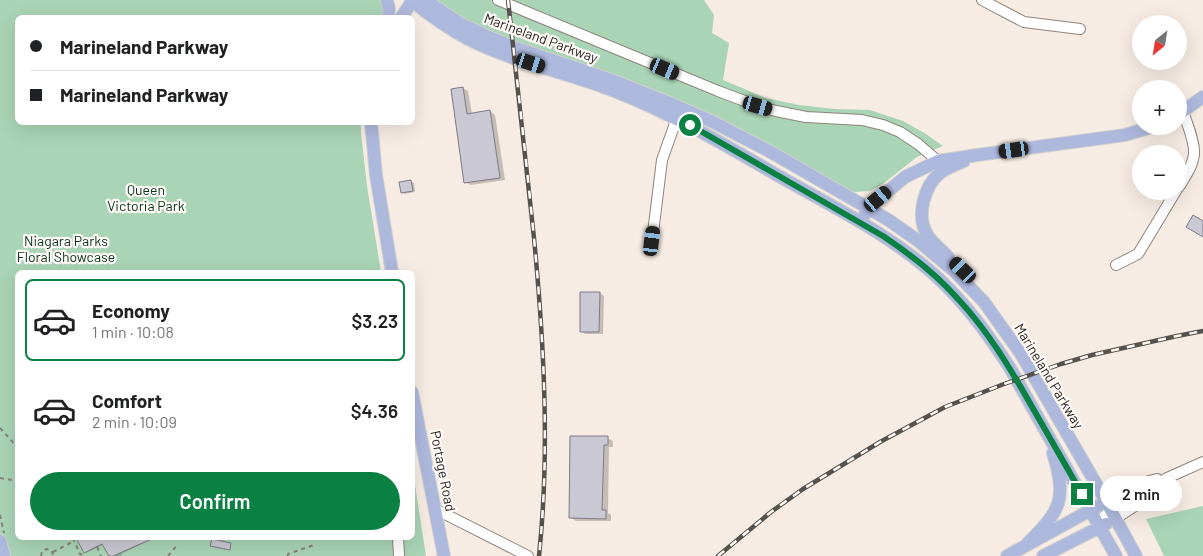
<!DOCTYPE html>
<meta charset="utf-8">
<style>
:root{--surface:#fff;--page:#f6f6f6;--text:#202124;--muted:#757577;--line:#e0e0e0;--accent:#0b8043}
body{margin:0;font-family:Barlow,sans-serif;background:var(--page);color:var(--text);height:100vh;display:flex;flex-direction:column;font-size:19px;white-space:nowrap}
*{box-sizing:border-box;margin:0}
p{font-size:16px;color:var(--muted)}
.icon{flex:none;width:28px;height:28px;fill:none;stroke:currentColor;stroke-width:2;stroke-linecap:round;stroke-linejoin:round}
.map{position:relative;flex:1;overflow:hidden}
.sheet{position:absolute;left:15px;top:270px;width:400px;height:270px;display:flex;flex-direction:column;background:var(--surface);border-radius:8px;box-shadow:0 5px 20px #0002}
.sheet>*{flex:none}
.hud{position:absolute;left:15px;top:15px;width:400px;height:110px;border-radius:8px;box-shadow:0 5px 20px #0002;display:grid;align-content:center;height:110px;padding:0 15px;background:var(--surface)}
.needle{width:32px;rotate:210deg}
.tools{position:absolute;left:1132px;top:15px;display:grid;gap:10px}
.tools a{display:grid;place-items:center;width:55px;height:55px;border-radius:50%;background:var(--surface);box-shadow:0 5px 20px #0002;font-size:25px}
.end{position:absolute;width:22px;height:22px;margin:-11px;border:6px solid #0b8043;background:#fff;box-shadow:0 0 0 2px #fff}
.from{border-radius:50%}
.bubble{position:absolute;height:35px;border-radius:18px;background:var(--surface);box-shadow:0 5px 20px #0002;font-size:16px;font-weight:600;line-height:35px;text-align:center}
.car{position:absolute;width:15px;height:30px;margin:-15px -8px;border-radius:6px;box-shadow:0 0 4px 1px #0007;background:linear-gradient(#222 24%,#8ab4d8 0 40%,#222 0 76%,#8ab4d8 0 86%,#222 0)}
.hud b{display:flex;align-items:center;gap:18px;height:48px;font-size:19px}
.hud b+b{border-top:1px solid var(--line)}
.hud i{width:12px;height:12px;background:var(--text)}
ul{padding:9px 0 0;list-style:none}
li{display:flex;align-items:center;gap:15px;height:82px;margin:0 10px 8px;padding:0 5px;border:2px solid transparent;border-radius:8px}
li div{flex:1}
li b{display:block;font-size:19px}
li em{font-style:normal;font-weight:600}
li.current{border-color:var(--accent)}
li>.icon{width:45px;height:45px;stroke-width:1.5}
.cta{display:flex;gap:10px;margin-top:auto;padding:10px 15px}
.cta a{flex:1;height:58px;border-radius:30px;background:var(--accent);color:#fff;font-size:20px;font-weight:600;line-height:58px;text-align:center}
.map>svg:first-child{display:block}
</style>
<div class="map">
<svg width="1203" height="556" viewBox="0 0 1203 556">
<rect width="100%" height="100%" fill="#f6ece3"/>
<!-- green -->
<path fill="#a9d4b5" d="M0,0h385v18h-367v104l343,1v10l6,53 14,86h-363v266h394l1,-66 13,84h-426z
M434,0h270l10,15 -2,18 17,10 -6,37 43,18 33,7 36,4 35,1 33,11 23,13 17,12 -26,11 -33,26 -14,8 -15,1 -14,-4 -97,-55 -237,-93 -32,-14z
M1203,506v50h-39l-18,-37z"/>
<!-- shadow -->
<path fill="#0003" d="M463,88l5,3 4,23 18,-3 5,4 10,65 -34,5 -6,-3z
M411,182l3,1 1,9 -11,2 -2,-2z
M600,293l4,3 -1,38h-18l-4,-3z
M572,437l35,1 6,3v6h-4l-1,66 3,2v6h-35l-6,-4z
M77,538h77l-33,16 1,2h-12l-6,-12 -18,9z"/>
<!-- building -->
<path fill="#c9c8d3" stroke="#7c7b86" d="M463,87l4,27 23,-4 10,68 -36,5 -13,-94z
M411,180l2,11 -12,2 -2,-11z
M1193,215l10,6v16l-17,-10z
M580,292h20l-1,40h-19z
M570,436h38v9h-4l-2,65h4v9l-37,-1z
M76,538h78l-41,18h-4l-7,-12 -18,9z
M212,539l19,4 -1,7 -20,-4z"/>
<g fill="none" stroke-linecap="round" stroke-linejoin="round">
<!-- minor casing -->
<g stroke="#8e857d" stroke-width="12">
<path id="minor" d="M498,0l220,91 40,15 18,5 30,6 56,3 21,5 17,7 18,12 20,17
M982,0l42,22 56,7
M1179,187c6,-10 14,-21 15,-33 1,-12 -7,-30 -11,-43
M652,241l10,-81 15,-42
M1116,265l22,-11 38,-63
M1106,501l43,-20 8,-2
M435,509l93,47
M1115,519l41,-27 8,-10
M1100,527l2,-9 9,-7 18,-9 38,-24 36,-16
M398,538l1,18"/>
</g>
<!-- major casing -->
<g stroke="#d0cfcf" stroke-width="14">
<path id="major" d="M387,0l2,9 -1,9
M411,0c18,15 38,29 59,40 44,22 94,32 139,49 60,23 113,54 168,86 56,32 115,60 162,104 28,26 50,57 71,89l106,188
M425,0l36,24 28,13 24,10 101,34 53,21 46,20 54,28 101,58 22,13 27,19 37,31 30,31 37,52 85,147 30,55
M401,18l12,-18
M1179,114l24,-17
M371,122l5,53 16,97
M865,214l3,-6 37,-31 33,-16 39,-6 148,-20 30,-9
M948,257c-5,-6 -18,-16 -21,-23 -11,-18 -3,-48 13,-61 6,-5 16,-8 24,-12
M412,392l32,164
M0,541l4,15
M1027,544c34,-34 40,-44 26,-91
M1007,556l91,-50
M1043,556l63,-32"/>
</g>
<!-- path -->
<path stroke="#87817a" stroke-width="2" stroke-dasharray="4 4" stroke-linecap="butt" d="M0,428l18,20
M0,478l18,3
M0,515l4,18
M73,538l7,16 5,2
M97,547l4,9
M53,552l21,-11
M41,556l1,-5 5,-2 5,2 1,5
M168,556l10,-12
M288,556v-2l26,-9"/>
<!-- minor -->
<use href="#minor" stroke="#fff" stroke-width="10"/>
<!-- major -->
<use href="#major" stroke="#adb8dd" stroke-width="12"/>
<!-- rail casing -->
<g stroke="#55514c" stroke-width="4.5">
<path id="rail" d="M508,0c9,79 18,158 26,238 10,105 16,213 5,318
M718,556l53,-44 32,-23 77,-47 65,-35 59,-23 57,-20 31,-9 85,-19 26,-5"/>
</g>
<!-- rail -->
<use href="#rail" stroke="#fffaf7" stroke-width="2.5" stroke-dasharray="8" stroke-linecap="butt"/>
</g>
<g fill="none" stroke-linecap="round" stroke-linejoin="round">
<!-- route -->
<path stroke="#0b8043" stroke-width="6" d="M690,125l193,111c27,18 53,38 75,63 30,32 52,69 73,106 17,30 34,59 51,89"/>
</g>
<g text-anchor="middle" stroke-width="4.5" stroke-linejoin="round" paint-order="stroke">
<!-- street labels -->
<g font-size="14" fill="#2a2723" stroke="#fffaf7">
<text transform="translate(541 38) rotate(20)" y="5">Marineland Parkway</text>
<text transform="translate(1049 376) rotate(59)" y="5">Marineland Parkway</text>
<text transform="translate(443 471) rotate(79)" y="5">Portage Road</text>
</g>
<!-- park labels -->
<g font-size="14" fill="#05361b" stroke="#fffaf7">
<text x="146" y="195">Queen<tspan x="146" dy="16">Victoria Park</tspan></text>
<text x="66" y="246">Niagara Parks<tspan x="66" dy="16">Floral Showcase</tspan></text>
</g>
</g>
</svg>
<div class="tools">
<a><svg class="needle" viewBox="-14 -14 28 28"><path d="M0-13l5 13h-10z" fill="#e53935"/><path d="M0 13l5-13h-10z" fill="#757577"/></svg></a>
<a>+</a>
<a>−</a>
</div>
<i class="end from" style="left:690px;top:125px"></i>
<i class="end" style="left:1082px;top:494px"></i>
<div class="bubble" style="left:1100px;top:476px;width:82px">2 min</div>
<i class="car" style="left:531px;top:63px;rotate:108deg"></i>
<i class="car" style="left:665px;top:69px;rotate:113deg"></i>
<i class="car" style="left:758px;top:106px;rotate:106deg"></i>
<i class="car" style="left:1014px;top:150px;rotate:262deg"></i>
<i class="car" style="left:878px;top:199px;rotate:50deg"></i>
<i class="car" style="left:652px;top:241px;rotate:7deg"></i>
<i class="car" style="left:963px;top:270px;rotate:314deg"></i>
<div class="hud">
<b><i class="from"></i>Marineland Parkway</b>
<b><i></i>Marineland Parkway</b>
</div>
<section class="sheet">
<ul>
<li class="current"><svg class="icon" aria-label="car" viewBox="0 0 24 24"><path d="M5 17H2v-5l4-1 3-4h7l3 4 3 1v5h-3M9 17h6M6 11h13"/><circle cx="7" cy="17" r="2"/><circle cx="17" cy="17" r="2"/></svg><div><b>Economy</b><p>1 min · 10:08</p></div><em>$3.23</em></li>
<li><svg class="icon" aria-label="car" viewBox="0 0 24 24"><path d="M5 17H2v-5l4-1 3-4h7l3 4 3 1v5h-3M9 17h6M6 11h13"/><circle cx="7" cy="17" r="2"/><circle cx="17" cy="17" r="2"/></svg><div><b>Comfort</b><p>2 min · 10:09</p></div><em>$4.36</em></li>
</ul>
<div class="cta"><a>Confirm</a></div>
</section>
</div>
